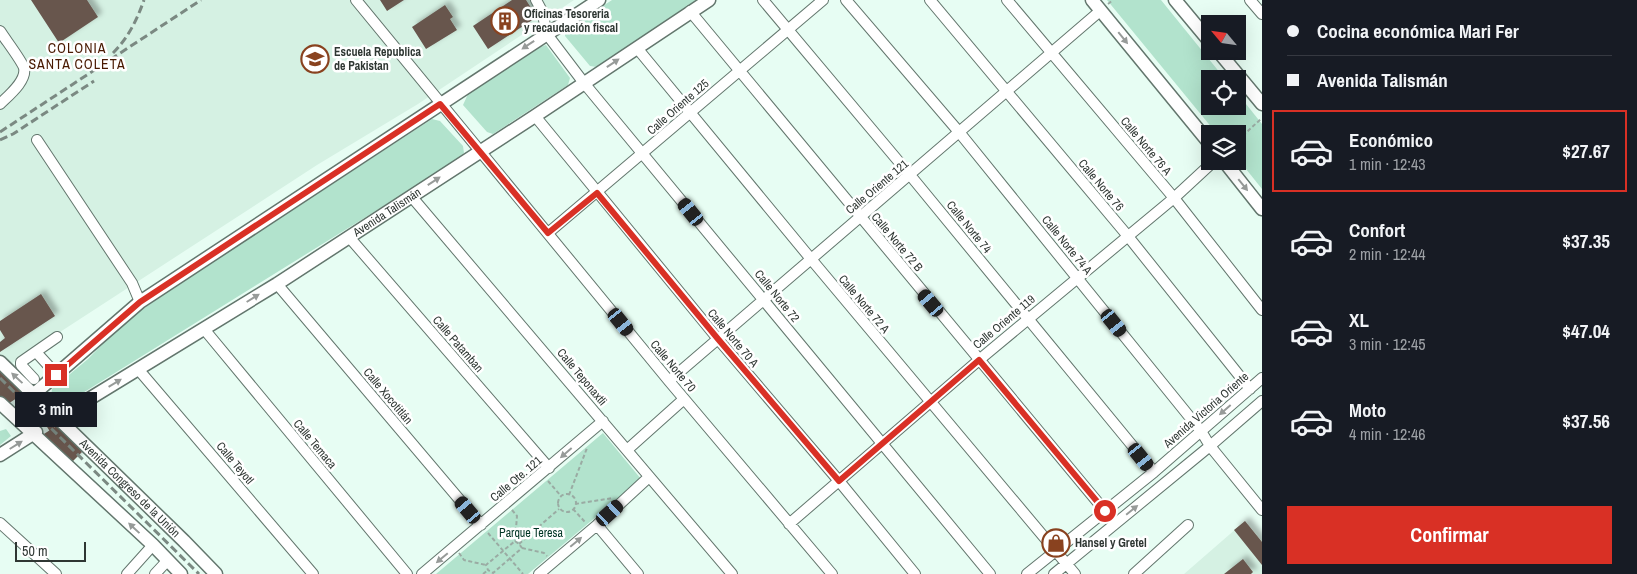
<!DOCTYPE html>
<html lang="es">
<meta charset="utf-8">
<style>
:root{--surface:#171b24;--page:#242831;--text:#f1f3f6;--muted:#9ea1a6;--line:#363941;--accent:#d93025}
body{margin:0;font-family:"Archivo Narrow",sans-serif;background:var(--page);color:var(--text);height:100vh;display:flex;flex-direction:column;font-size:19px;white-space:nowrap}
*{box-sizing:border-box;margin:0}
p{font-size:16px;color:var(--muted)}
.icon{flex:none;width:28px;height:28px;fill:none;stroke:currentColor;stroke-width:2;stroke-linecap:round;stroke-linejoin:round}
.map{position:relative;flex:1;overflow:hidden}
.drawer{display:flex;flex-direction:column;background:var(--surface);width:375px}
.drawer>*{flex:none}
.banner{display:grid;align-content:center;height:110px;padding:0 25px;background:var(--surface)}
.needle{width:32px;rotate:299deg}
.tools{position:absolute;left:1201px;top:15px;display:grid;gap:10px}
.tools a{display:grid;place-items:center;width:45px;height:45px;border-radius:0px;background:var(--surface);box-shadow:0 5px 20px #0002;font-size:25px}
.scale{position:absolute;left:15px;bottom:12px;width:71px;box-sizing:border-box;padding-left:5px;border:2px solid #2f3733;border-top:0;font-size:14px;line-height:18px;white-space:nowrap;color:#2f3733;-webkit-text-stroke:4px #fff;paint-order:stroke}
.end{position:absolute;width:22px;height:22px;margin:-11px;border:6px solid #d93025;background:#fff;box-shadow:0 0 0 2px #fff}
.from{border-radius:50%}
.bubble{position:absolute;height:35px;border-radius:0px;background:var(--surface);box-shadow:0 5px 20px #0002;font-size:16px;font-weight:700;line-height:35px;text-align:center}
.car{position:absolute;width:15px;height:30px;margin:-15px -8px;border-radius:6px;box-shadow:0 0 4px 1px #0007;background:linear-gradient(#222 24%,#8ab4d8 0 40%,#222 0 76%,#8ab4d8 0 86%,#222 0)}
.banner b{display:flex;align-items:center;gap:18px;height:48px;font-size:19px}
.banner b+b{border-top:1px solid var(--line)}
.banner i{width:12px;height:12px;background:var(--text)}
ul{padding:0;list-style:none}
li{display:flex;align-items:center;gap:15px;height:82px;margin:0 10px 8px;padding:0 15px;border:2px solid transparent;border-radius:0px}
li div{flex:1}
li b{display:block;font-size:19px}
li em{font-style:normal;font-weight:700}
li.selected{border-color:var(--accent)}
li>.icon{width:45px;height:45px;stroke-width:1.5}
.cta{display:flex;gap:10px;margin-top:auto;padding:10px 25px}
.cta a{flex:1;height:58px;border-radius:0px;background:var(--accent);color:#fff;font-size:20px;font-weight:700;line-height:58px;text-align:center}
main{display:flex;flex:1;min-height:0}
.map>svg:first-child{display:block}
</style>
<main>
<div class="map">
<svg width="1262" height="574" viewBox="0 0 1262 574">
<defs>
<filter id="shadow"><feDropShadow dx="4.5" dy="-4.5" stdDeviation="2.5" flood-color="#0004"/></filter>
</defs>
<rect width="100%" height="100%" fill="#e7fdf3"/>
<!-- built -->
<path fill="#d5f1e3" d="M0,0h574l-156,104 -101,61 -317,206z
M1245,521l17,21v32h-78z"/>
<!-- green -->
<path fill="#b2e3cd" d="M612,0h85l-100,67 -7,-1 -25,-30v-5z
M1107,0h54l64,79h-15v27h28v-12l24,30v65l-24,-30v-25h-21z
M546,45l24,33 -2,7 -75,49 -6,-2 -24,-27 5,-11 72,-47z
M432,119l8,2 23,25 1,7 -8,8 -383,238 -13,6 -9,-8 1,-8 36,-30 33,-34 47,-34z
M6,429l5,7 -11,9v-14z
M603,433l38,46 -113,95h-92z"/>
<!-- building -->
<path fill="#68564e" filter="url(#shadow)" d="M31,0h56l11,17 -39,26z
M380,0h24l-17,11z
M512,0h14l11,17 -49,32 -15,-23z
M445,5l8,12 -3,2 7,11 -31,19 -14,-22z
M41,294l14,22 -55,36v-10l5,-4 -5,-8v-9z
M0,367l70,67 12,18 -9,9 -18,-10 -55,-53z
M1245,521l17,21v23l-28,-35z
M1243,559l10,13 -2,2h-27z"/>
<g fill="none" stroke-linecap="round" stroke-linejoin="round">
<!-- major-tunnel -->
<path stroke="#c2d5cd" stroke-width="12" stroke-dasharray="12 6" stroke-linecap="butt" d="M11,409l23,-15
M36,432l22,-14"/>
<!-- minor casing -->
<g stroke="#63766d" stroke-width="12">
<path id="minor" d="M356,0l313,381 163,193
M536,0l7,13 3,20 38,50 406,491
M763,0l147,175 244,297
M846,0l113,132 242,299 9,15 52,64
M930,0l197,235 123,154
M1007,0l167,198 88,112
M1250,0l12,14
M690,11l415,500
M0,31c5,8 22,30 24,37 3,13 -16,28 -24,36
M637,48l174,211 264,315
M535,116l183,223 121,142 76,93
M37,140l95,143 8,19
M411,196l321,378
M548,233l275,-233
M349,237l200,231
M277,284l204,241
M204,329l203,245
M36,352l21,23
M138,369l175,205
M34,379l-13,-14v-3l36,-25
M669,381l431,-370
M627,450l57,-51
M0,523l56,51
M789,524l190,-164 195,-162 40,-37
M597,525l41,49
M127,574l26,-29
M155,574l13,-14
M422,574l181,-153
M539,574l58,-49 52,-48
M1027,574l127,-102 108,-94
M1054,574l156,-128 52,-45
M1134,574l54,-49"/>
</g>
<!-- major casing -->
<g stroke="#63766d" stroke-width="15">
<g id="major">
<path d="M1092,0l118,144"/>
<path d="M1175,0l35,42"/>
<path d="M1218,51l44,53"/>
<path d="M1224,161l38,48"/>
<path id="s1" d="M0,362l184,179 32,33"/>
<path d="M34,394l106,-92 459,-302"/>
<path d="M0,403l153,142 28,29"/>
<path id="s2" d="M58,418l219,-134 258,-168 174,-116"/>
<path d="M0,455l36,-23"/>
</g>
</g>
<!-- path -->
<path stroke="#9aaba3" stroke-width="2" stroke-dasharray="4 2.5" stroke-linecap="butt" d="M1108,4l5,-4
M1238,140l24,-22
M548,481l13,15
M558 503a9 9 0 1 1 18 0a9 9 0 1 1-18 0Z
M569,495l18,-47
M575,504l38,-6
M573,509l12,13
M512,510l5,6 -2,25
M488,533l35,41
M515,541l4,3 3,4 -29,25 -5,-3 -2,-5z
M519,544l40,-35
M522,548l22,5 3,3
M459,553l5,7 22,5
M483,574l5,-4"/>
<!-- minor -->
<use href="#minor" stroke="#fff" stroke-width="10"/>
<!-- major -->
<use href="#major" stroke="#fff" stroke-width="12"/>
<!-- rail -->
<path stroke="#7b8982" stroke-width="3" stroke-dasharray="8 4" stroke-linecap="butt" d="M113,53c15,-15 24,-33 31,-53
M0,132l201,-132
M0,140l13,-6 81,-53
M0,378l199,196"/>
</g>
<!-- one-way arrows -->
<defs><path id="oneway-solid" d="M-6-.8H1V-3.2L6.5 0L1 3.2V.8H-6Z" transform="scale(1.25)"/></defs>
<g fill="#979b99">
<use href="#oneway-solid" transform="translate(1123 38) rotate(51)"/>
<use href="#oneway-solid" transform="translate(528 45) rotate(146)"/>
<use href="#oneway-solid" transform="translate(613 63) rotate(-34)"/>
<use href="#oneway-solid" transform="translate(434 181) rotate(-33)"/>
<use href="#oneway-solid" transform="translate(1243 185) rotate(51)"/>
<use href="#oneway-solid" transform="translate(253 298) rotate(-32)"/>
<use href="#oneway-solid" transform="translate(17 378) rotate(-137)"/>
<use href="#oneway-solid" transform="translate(115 383) rotate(-31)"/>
<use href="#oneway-solid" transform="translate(1225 410) rotate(139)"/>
<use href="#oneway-solid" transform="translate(16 445) rotate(-32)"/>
<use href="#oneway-solid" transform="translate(566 453) rotate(139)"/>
<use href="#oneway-solid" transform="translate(1132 510) rotate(-39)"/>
<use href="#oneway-solid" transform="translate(134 528) rotate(-137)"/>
<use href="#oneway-solid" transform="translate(576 542) rotate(-40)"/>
<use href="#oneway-solid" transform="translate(442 558) rotate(140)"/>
</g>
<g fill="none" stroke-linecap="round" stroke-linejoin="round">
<!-- route -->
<path stroke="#d93025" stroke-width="6" d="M56,375l84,-73 300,-198 108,129 49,-40 121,146 121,142 140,-121 126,151"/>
</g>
<!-- icons -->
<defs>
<g id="building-ring" transform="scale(1.4375)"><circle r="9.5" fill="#fff" stroke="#89421f" stroke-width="1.5"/><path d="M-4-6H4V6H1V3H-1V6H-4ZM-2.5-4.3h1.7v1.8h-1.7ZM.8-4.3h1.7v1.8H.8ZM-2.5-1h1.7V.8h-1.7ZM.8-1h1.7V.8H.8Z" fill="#89421f"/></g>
<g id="school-ring" transform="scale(1.4375)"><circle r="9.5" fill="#fff" stroke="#89421f" stroke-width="1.5"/><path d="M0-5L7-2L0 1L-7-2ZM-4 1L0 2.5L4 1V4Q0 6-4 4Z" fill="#89421f"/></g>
<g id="shop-ring" transform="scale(1.4375)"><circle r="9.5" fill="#fff" stroke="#89421f" stroke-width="1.5"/><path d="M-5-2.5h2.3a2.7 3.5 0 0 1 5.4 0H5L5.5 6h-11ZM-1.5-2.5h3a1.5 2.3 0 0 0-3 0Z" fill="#89421f"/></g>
</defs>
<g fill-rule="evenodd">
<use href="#building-ring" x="505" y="21"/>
<use href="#school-ring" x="315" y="59"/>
<use href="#shop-ring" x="1056" y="543"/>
</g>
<g text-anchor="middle" stroke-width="5" stroke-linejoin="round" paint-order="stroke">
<!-- poi labels -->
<g font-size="12" font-weight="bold" fill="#2f3733" stroke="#fff" text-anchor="start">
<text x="524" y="18">Oficinas Tesoreria<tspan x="524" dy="14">y recaudación fiscal</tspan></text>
<text x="334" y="56">Escuela Republica<tspan x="334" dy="14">de Pakistan</tspan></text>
<text x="1075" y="547">Hansel y Gretel</text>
</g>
<!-- street labels -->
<g font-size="12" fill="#2f3733" stroke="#fff">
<text transform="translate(678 107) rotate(-41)" y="4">Calle Oriente 125</text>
<text transform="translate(1146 146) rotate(50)" y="4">Calle Norte 76 A</text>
<text transform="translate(1101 185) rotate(50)" y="4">Calle Norte 76</text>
<text transform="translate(877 187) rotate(-40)" y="4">Calle Oriente 121</text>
<text dy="4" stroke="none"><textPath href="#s2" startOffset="388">Avenida Talismán</textPath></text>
<text transform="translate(969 227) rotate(51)" y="4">Calle Norte 74</text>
<text transform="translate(897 242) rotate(50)" y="4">Calle Norte 72 B</text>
<text transform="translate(1067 245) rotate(51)" y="4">Calle Norte 74 A</text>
<text transform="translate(777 296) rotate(51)" y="4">Calle Norte 72</text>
<text transform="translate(864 304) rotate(50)" y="4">Calle Norte 72 A</text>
<text transform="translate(1004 322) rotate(-40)" y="4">Calle Oriente 119</text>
<text transform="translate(733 338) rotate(50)" y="4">Calle Norte 70 A</text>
<text transform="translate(458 344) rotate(49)" y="4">Calle Patamban</text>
<text transform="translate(673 366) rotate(50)" y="4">Calle Norte 70</text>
<text transform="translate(582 377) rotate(50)" y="4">Calle Teponaxtli</text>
<text transform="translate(388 396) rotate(50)" y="4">Calle Xocotitlán</text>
<text transform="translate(1206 410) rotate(-41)" y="4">Avenida Victoria Oriente</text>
<text transform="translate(315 444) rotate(50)" y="4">Calle Temaca</text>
<text transform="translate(235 463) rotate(50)" y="4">Calle Teyotl</text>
<text transform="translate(516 479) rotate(-40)" y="4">Calle Ote. 121</text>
<text dy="4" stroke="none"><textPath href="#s1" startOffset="181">Avenida Congreso de la Unión</textPath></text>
</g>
<!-- park labels -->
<g font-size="12" fill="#003524" stroke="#fff">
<text x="531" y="537">Parque Teresa</text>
</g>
<!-- neighbourhood labels -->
<g font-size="14" letter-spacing="1" fill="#481901" stroke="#fff">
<text x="77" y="53">COLONIA<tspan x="77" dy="16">SANTA COLETA</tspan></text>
</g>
</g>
</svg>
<div class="tools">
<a><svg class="needle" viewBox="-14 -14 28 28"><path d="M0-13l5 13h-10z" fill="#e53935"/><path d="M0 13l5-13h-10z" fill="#9ea1a6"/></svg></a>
<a><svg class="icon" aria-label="locate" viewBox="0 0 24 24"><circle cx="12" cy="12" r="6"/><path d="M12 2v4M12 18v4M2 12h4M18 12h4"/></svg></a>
<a><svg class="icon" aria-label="layers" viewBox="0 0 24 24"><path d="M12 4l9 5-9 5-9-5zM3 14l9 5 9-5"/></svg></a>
</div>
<div class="scale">50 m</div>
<i class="end from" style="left:1105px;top:511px"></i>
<i class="end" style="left:56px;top:375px"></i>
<div class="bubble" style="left:15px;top:392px;width:82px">3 min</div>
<i class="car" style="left:691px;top:212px;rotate:321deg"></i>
<i class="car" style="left:931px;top:303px;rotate:320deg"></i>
<i class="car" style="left:621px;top:322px;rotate:141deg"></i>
<i class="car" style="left:1114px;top:323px;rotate:141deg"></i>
<i class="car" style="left:1141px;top:457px;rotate:141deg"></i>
<i class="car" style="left:468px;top:510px;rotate:320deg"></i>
<i class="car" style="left:610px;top:513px;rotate:48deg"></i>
</div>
<section class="drawer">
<div class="banner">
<b><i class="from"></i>Cocina económica Mari Fer</b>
<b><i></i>Avenida Talismán</b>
</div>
<ul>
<li class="selected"><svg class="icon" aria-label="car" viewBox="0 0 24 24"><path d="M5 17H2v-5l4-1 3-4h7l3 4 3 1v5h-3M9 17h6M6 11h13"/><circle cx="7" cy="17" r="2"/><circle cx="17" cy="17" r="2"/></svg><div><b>Económico</b><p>1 min · 12:43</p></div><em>$27.67</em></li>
<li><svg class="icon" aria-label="car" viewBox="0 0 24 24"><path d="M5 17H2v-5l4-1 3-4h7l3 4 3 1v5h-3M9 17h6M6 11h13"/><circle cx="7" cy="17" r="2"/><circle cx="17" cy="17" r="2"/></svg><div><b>Confort</b><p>2 min · 12:44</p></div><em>$37.35</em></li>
<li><svg class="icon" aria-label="car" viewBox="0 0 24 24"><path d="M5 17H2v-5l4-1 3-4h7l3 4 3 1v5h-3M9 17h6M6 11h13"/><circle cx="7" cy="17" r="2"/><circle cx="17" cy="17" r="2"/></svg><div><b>XL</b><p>3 min · 12:45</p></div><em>$47.04</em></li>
<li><svg class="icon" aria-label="car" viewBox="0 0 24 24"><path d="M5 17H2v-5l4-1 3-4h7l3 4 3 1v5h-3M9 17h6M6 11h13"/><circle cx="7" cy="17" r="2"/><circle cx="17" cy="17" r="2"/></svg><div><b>Moto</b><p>4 min · 12:46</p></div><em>$37.56</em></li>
</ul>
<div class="cta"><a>Confirmar</a></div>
</section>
</main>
